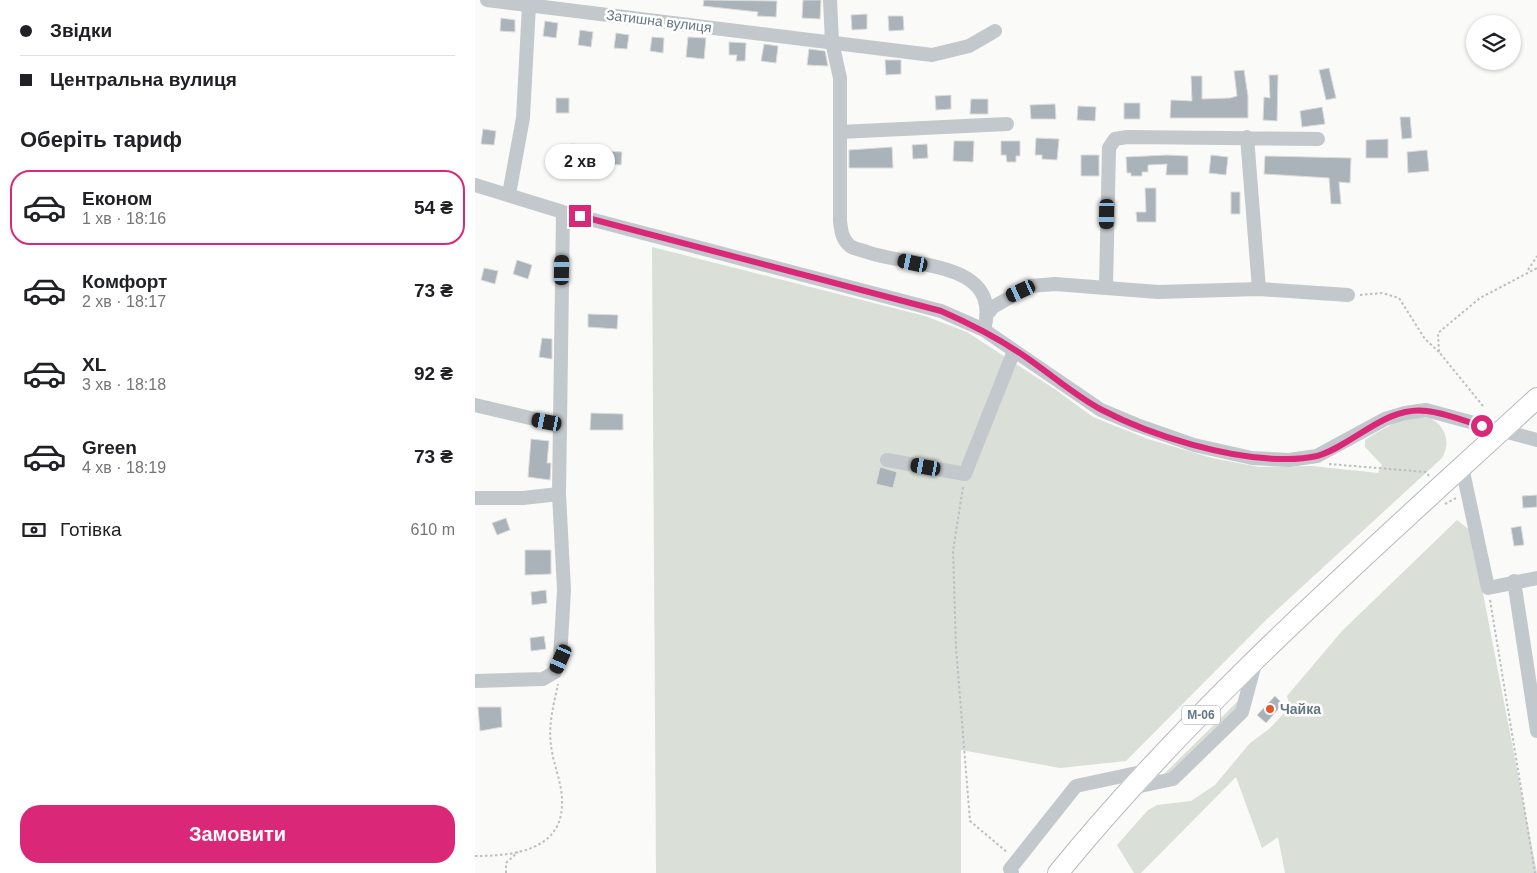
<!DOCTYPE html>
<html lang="uk">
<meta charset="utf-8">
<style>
:root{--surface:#fff;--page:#f2f2f2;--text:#202124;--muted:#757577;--line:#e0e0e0;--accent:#db2777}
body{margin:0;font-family:Arial,sans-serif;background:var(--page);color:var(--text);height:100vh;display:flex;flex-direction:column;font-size:19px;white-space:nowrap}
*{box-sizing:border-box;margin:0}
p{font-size:16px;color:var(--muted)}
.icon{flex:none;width:28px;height:28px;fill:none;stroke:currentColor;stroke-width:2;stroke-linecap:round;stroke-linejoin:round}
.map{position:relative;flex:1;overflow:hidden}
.side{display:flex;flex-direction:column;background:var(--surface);width:475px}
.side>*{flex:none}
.hud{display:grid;align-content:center;height:110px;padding:0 20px;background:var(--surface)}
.buttons{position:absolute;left:991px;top:15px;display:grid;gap:10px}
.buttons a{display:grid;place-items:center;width:55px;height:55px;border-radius:50%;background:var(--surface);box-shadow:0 1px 4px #0004;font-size:25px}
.end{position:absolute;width:22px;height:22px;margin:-11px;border:6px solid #db2777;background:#fff;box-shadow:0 0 0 2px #fff}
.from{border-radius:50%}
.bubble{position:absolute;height:35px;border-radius:18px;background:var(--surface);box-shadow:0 1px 4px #0004;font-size:16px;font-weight:700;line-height:35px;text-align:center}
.car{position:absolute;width:15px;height:30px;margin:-15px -8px;border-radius:6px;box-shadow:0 0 4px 1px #0007;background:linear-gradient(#222 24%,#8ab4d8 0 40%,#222 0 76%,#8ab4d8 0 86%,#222 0)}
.hud b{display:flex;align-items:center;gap:18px;height:48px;font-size:19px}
.hud b+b{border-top:1px solid var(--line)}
.hud i{width:12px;height:12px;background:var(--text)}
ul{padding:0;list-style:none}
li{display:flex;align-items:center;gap:15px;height:75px;margin:0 10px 8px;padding:0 10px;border:2px solid transparent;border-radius:20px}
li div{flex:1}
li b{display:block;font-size:19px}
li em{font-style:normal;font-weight:700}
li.selected{border-color:var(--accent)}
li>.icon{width:45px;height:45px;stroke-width:1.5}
h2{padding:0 20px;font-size:22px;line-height:60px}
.pay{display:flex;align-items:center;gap:12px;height:55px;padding:0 20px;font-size:19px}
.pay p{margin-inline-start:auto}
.primary-button{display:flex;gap:10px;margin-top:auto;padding:10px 20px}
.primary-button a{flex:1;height:58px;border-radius:20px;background:var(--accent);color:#fff;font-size:20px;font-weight:700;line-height:58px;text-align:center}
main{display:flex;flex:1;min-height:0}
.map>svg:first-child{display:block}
</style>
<main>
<section class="side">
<div class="hud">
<b><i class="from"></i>Звідки</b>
<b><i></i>Центральна вулиця</b>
</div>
<h2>Оберіть тариф</h2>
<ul>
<li class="selected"><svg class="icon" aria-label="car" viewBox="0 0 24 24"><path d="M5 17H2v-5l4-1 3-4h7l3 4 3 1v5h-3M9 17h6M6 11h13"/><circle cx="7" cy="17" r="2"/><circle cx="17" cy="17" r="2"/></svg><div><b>Економ</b><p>1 хв · 18:16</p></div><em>54 ₴</em></li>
<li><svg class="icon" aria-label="car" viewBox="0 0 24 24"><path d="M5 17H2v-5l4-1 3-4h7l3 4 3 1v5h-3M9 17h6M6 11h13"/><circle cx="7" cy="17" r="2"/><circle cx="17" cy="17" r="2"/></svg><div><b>Комфорт</b><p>2 хв · 18:17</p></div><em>73 ₴</em></li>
<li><svg class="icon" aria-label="car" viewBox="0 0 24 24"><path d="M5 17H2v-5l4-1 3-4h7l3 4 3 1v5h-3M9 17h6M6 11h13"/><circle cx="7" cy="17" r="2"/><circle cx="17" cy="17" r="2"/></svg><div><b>XL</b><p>3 хв · 18:18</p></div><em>92 ₴</em></li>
<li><svg class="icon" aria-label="car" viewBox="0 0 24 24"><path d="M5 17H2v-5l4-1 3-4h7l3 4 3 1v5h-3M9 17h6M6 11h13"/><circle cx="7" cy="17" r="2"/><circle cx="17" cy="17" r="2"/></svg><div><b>Green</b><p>4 хв · 18:19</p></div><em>73 ₴</em></li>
</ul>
<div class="pay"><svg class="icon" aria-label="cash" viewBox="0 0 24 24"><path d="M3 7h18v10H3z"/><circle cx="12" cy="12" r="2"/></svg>Готівка<p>610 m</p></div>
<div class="primary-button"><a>Замовити</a></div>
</section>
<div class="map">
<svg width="1062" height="873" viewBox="0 0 1062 873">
<rect width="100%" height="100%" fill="#fafaf8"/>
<!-- green -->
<path fill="#dadfd7" d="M177,247l273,69 42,16 89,58 37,27 55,22 64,19 47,9 53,-1 66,7 4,-8 -17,-18v-7c20,-13 64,-40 79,-8 4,10 3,17 -2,26l-175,161 -141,142 -66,7 -99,-18v123h-305z
M982,520l14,11 66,342h-252l-7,-36 -16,11 -26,-71 -95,96h-7l-17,-28 31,-35 9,-5 34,-4 24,-16 35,-42 19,-14 21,-22 -3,-11 55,-65z
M764,700l1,8 -69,67 -7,-1z"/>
<!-- building -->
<path fill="#aab3b9" stroke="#dcdcda" d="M229,0l73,1 -1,16 -19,-1 1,-4 -55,-6z
M328,0h18l-1,19 -18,-1z
M392,14v15l-15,1 -1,-15z
M413,16h15l1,14 -15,1z
M26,18l14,2v12l-15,-1z
M70,21l13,2 -2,15 -13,-2z
M105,30l13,2 -2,15 -13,-2z
M141,33l13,2 -2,14 -13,-1z
M177,37l12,1 -1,15 -13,-2z
M213,37l18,1 -2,21 -18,-2z
M254,42l17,1 -1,18h-9l1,-6h-8z
M289,44l14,2 -2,17 -15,-2z
M334,49l16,2 3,15 -21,-1z
M410,60h16v14l-15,1z
M854,68l7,30 -10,2 -7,-30z
M769,70l4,26v22h-78l1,-18 21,1 -1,-25h11v23l28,-1 7,-2 -3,-25z
M794,75h9l-1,46 -14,-1 1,-23 6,1z
M476,95v14l-15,1 -1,-14z
M81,98h13v15h-13z
M496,99h17v15h-18z
M649,103h16v16h-16z
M580,104l1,15h-25l-1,-14z
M603,106l18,1 -1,14 -18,-1z
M847,107l3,17 -23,3 -2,-16z
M925,117h10l2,21 -10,1z
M8,129l13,2 -2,14 -13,-1z
M561,138l23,1 -2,21 -15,-1v-4h-7z
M913,139v19h-22v-18z
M479,141h20l-1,21 -20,-1z
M526,141h19v15h-4v6h-9l-1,-7h-5z
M96,144l15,1 -1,13 -15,-2z
M452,144l1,14 -15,1 -1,-14z
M417,147l1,21h-44v-18z
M952,150l2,21 -21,2 -1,-21z
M132,151l15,1 -1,13 -15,-1z
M606,155h18v21h-18z
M692,155l21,1v19h-22l1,-11 -19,1v7h-6v4h-11v-3h-4l-1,-16z
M736,155l17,2 -2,18 -17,-2z
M790,156l86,2 -1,25 -11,-1 2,22h-10l-2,-26 -65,-4z
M670,188h11v34h-19l-1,-10h10z
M756,192h9v22h-9z
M42,260l15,5 -4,14 -15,-5z
M9,268l14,3 -3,13 -14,-4z
M113,314l30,1 -1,14 -29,-2z
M67,338l10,1v20l-13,-2z
M116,413l32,1v16h-33z
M56,439l18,2 -2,22h4l-1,17 -22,-3z
M405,467l17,5 -4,16 -17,-4z
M1062,495v12l-14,1 -1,-12z
M31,518l4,12 -13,5 -5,-12z
M1046,526l3,19 -10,1 -3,-18z
M50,550h26v24l-26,1z
M71,590l1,13 -15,2 -1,-13z
M69,636l2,13 -15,2 -1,-13z
M800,696l8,8 -17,19 -9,-8z
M3,707h23l1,20 -22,4z"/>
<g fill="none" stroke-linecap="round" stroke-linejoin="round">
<!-- highway casing -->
<g stroke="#b4b9bd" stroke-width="22">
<path id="highway" d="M583,873c142,-174 314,-323 479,-475"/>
</g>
<!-- path -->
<path stroke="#bbbfc2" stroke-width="2" stroke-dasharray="2.5 2.5" stroke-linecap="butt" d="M1053,270l9,-14
M885,295l22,-2 17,5 26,41 14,13
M1008,406l-44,-54 -1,-19 42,-35 57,-30
M854,464l97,8 3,4
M488,487l-10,64 3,96 14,174 38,32
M970,504l11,-6
M1015,600l45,273
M0,856c37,0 86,-5 87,-51 1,-21 -9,-40 -11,-60 -3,-21 3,-41 7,-61
M31,873v-10l12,-11"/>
<!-- minor -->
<path stroke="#c3c8cc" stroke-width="14" d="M12,0l445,55 37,-9 26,-15
M355,0l2,42 8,36v143c1,9 2,18 9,24 4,4 13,5 18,7 44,16 136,7 117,78
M365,132l167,-8
M772,137l12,152
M0,185l88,27 378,99 43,19 117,80 36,15 57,20 58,13 37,2 28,-4 68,-37 20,-6 21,-3 111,30
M34,194l14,-76 6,-113
M631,287l3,-139 6,-9 12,-2 191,2
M513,313l5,-6 37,-21 25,-2 103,8 101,-3 89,6
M0,405l85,20
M412,460l78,14 49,-123
M987,467l26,121 49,-10
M0,498h48l36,-4
M1039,581l23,150
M0,681l68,-2 12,-7 5,-13 4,-69 -5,-96 4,-282
M656,788l42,-9 69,-67 14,-52
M537,873l-2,-4 66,-83 70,-15"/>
<!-- highway -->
<use href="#highway" stroke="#fff" stroke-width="20"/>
</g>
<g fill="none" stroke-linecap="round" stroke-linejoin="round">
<!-- route -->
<path stroke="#db2777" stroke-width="6" d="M105,216l361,95c32,14 61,29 89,49 24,17 47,37 72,50 50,26 128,50 185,49 9,0 21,-1 30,-3 37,-11 69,-51 110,-45 18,2 37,10 55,15"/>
</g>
<!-- markers -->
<circle fill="#e4572e" stroke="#fff" stroke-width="2" cx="795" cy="709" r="5"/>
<g text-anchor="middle" stroke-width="5" stroke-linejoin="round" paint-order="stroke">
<!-- shield labels -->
<rect fill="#fff" stroke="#939fa8" stroke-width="1" x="707" y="705.5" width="38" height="19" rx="4"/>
<g font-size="12" font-weight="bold" fill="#657683">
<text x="726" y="719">М-06</text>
</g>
<!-- street labels -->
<g font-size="14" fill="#657683" stroke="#fff">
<text transform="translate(184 21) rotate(7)" y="5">Затишна вулиця</text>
</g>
<!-- poi labels -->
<g font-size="14" font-weight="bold" fill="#657683" stroke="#fff" text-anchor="start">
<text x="805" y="714">Чайка</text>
</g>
</g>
</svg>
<div class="buttons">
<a><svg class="icon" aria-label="layers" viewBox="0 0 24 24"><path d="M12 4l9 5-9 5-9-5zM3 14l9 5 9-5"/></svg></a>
</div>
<i class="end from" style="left:1007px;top:426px"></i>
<i class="end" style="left:105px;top:216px"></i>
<div class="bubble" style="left:70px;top:144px;width:70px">2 хв</div>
<i class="car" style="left:632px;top:214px;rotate:181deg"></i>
<i class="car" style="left:438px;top:263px;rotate:282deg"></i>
<i class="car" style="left:87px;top:270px;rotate:1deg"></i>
<i class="car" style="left:546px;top:291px;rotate:245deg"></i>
<i class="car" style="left:72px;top:422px;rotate:281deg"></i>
<i class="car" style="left:451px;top:467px;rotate:280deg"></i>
<i class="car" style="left:86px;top:659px;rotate:204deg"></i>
</div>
</main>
